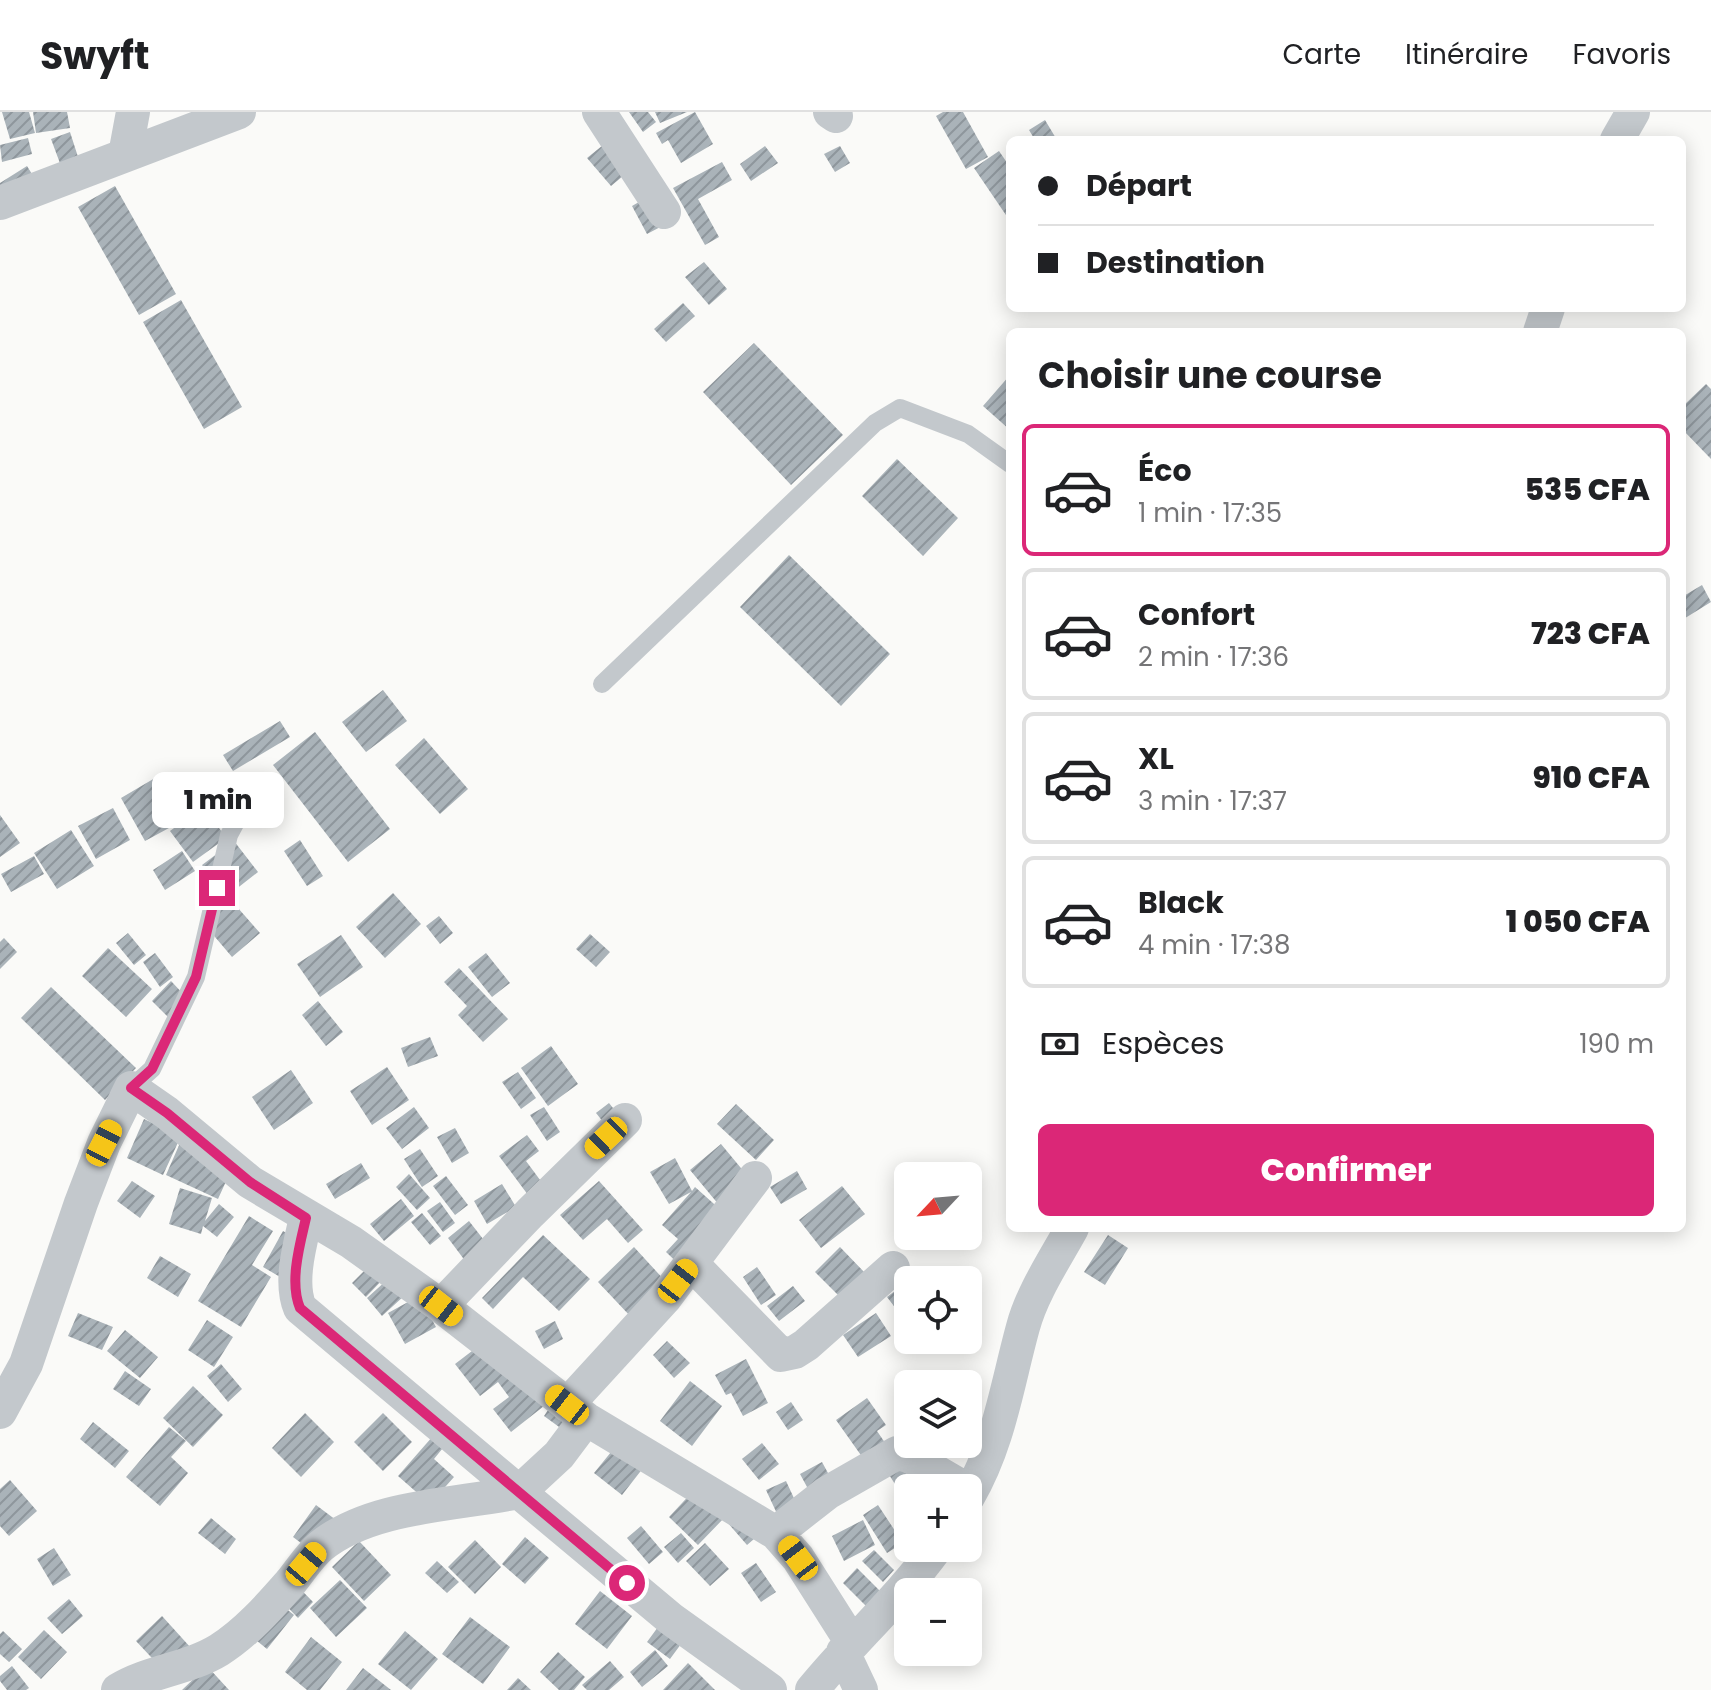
<!DOCTYPE html>
<html lang="fr">
<meta charset="utf-8">
<style>
:root{--surface:#fff;--page:#f6f6f6;--text:#202124;--muted:#757577;--line:#e0e0e0;--accent:#db2777}
body{margin:0;font-family:Poppins,sans-serif;background:var(--page);color:var(--text);height:100vh;display:flex;flex-direction:column;font-size:30px;white-space:nowrap}
*{box-sizing:border-box;margin:0}
p{font-size:26px;color:var(--muted)}
.icon{flex:none;width:44px;height:44px;fill:none;stroke:currentColor;stroke-width:2;stroke-linecap:round;stroke-linejoin:round}
.map{position:relative;flex:1;overflow:hidden}
.sheet{position:absolute;left:1006px;top:216px;width:680px;height:904px;display:flex;flex-direction:column;background:var(--surface);border-radius:12px;box-shadow:0 4px 20px #0003}
.sheet>*{flex:none}
.hud{position:absolute;left:1006px;top:24px;width:680px;height:176px;border-radius:12px;box-shadow:0 4px 20px #0003;display:grid;align-content:center;height:176px;padding:0 32px;background:var(--surface)}
.needle{width:52px;rotate:244deg}
.fabs{position:absolute;left:894px;top:1050px;display:grid;gap:16px}
.fabs a{display:grid;place-items:center;width:88px;height:88px;border-radius:12px;background:var(--surface);box-shadow:0 4px 20px #0003;font-size:40px}
.end{position:absolute;width:36px;height:36px;margin:-18px;border:10px solid #db2777;background:#fff;box-shadow:0 0 0 4px #fff}
.from{border-radius:50%}
.bubble{position:absolute;height:56px;border-radius:12px;background:var(--surface);box-shadow:0 4px 20px #0003;font-size:26px;font-weight:800;line-height:56px;text-align:center}
.car{position:absolute;width:24px;height:48px;margin:-24px -12px;border-radius:10px;box-shadow:0 0 6px 2px #0007;background:linear-gradient(#f5c518 24%,#345 0 40%,#f5c518 0 76%,#345 0 86%,#f5c518 0)}
.hud b{display:flex;align-items:center;gap:28px;height:76px;font-size:30px}
.hud b+b{border-top:2px solid var(--line)}
.hud i{width:20px;height:20px;background:var(--text)}
ul{padding:0;list-style:none}
li{display:flex;align-items:center;gap:24px;height:132px;margin:0 16px 12px;padding:0 16px;border:4px solid var(--line);border-radius:12px}
li div{flex:1}
li b{display:block;font-size:30px}
li em{font-style:normal;font-weight:800}
li.current{border-color:var(--accent)}
li>.icon{width:72px;height:72px;stroke-width:1.5}
h2{padding:0 32px;font-size:36px;line-height:96px}
.pay{display:flex;align-items:center;gap:20px;height:88px;padding:0 32px;font-size:30px}
.pay p{margin-inline-start:auto}
.action{display:flex;gap:16px;margin-top:auto;padding:16px 32px}
.action a{flex:1;height:92px;border-radius:12px;background:var(--accent);color:#fff;font-size:32px;font-weight:800;line-height:92px;text-align:center}
header{display:flex;align-items:center;gap:48px;box-sizing:border-box;height:112px;padding:0 40px;background:var(--surface);border-bottom:2px solid var(--line)}
header strong{font-size:38px}
nav{display:flex;gap:44px;margin-inline-start:auto;font-size:28px}
.map>svg:first-child{display:block}
</style>
<header>
<strong>Swyft</strong>
<nav><a>Carte</a><a>Itinéraire</a><a>Favoris</a></nav>
</header>
<div class="map">
<svg width="1711" height="1578" viewBox="0 0 1711 1578">
<defs>
<pattern id="building-hatch" width="6" height="6" patternUnits="userSpaceOnUse" patternTransform="scale(2)"><rect width="6" height="6" fill="#aab3b9"/><path d="M-1 1l2-2M0 6l6-6M5 7l2-2" fill="none" stroke="#8e969c"/></pattern>
</defs>
<rect width="100%" height="100%" fill="#fafaf8"/>
<!-- building -->
<path fill="url(#building-hatch)" d="M2,0h27l6,21 -25,6z
M33,0h34l3,16 -34,5z
M629,0h19l8,10 -13,10z
M655,0h32l-27,11z
M695,0l18,32 -32,19 -13,-23 -6,4 -6,-11z
M943,0h20l25,45 -22,12 -30,-53z
M1045,8l12,20h-22l-6,-10z
M70,20l9,28 -18,6 -10,-27z
M618,21l23,28 -30,25 -24,-28z
M28,26l4,16 -30,8 -2,-17z
M765,34l13,17 -27,18 -11,-17z
M840,34l10,17 -15,9 -11,-18z
M999,39l11,16v54l-36,-53z
M722,50l10,18 -34,19 21,38 -14,8 -32,-57z
M27,54l13,21 -40,-1v-3z
M115,74l61,108 -37,21 -61,-108z
M651,83l15,29 -19,10 -15,-28z
M704,150l23,27 -18,16 -24,-28z
M181,188l61,107 -38,22 -61,-107z
M683,191l12,13 -29,26 -12,-13z
M754,231l89,92 -52,50 -88,-93z
M1010,263v55l-27,-24z
M1706,272l5,5v70l-29,-30v-22z
M897,347l61,59 -35,38 -61,-60z
M789,443l101,99 -49,52 -101,-99z
M1702,473l9,17 -29,18v-23z
M383,578l24,31 -41,31 -24,-30z
M280,609l10,16 -57,34 -10,-16z
M315,620l75,97 -42,33 -75,-97z
M424,626l44,51 -28,25 -45,-49z
M193,660l18,25 -14,11 -19,-25z
M155,666l25,44 -35,19 -24,-43z
M204,694l22,32 -33,24 -23,-31z
M113,696l17,32 -34,19 -18,-33z
M0,703l20,28 -20,14z
M71,718l23,36 -37,23 -23,-36z
M300,728l23,36 -16,10 -23,-35z
M234,729l24,31 -32,25 -24,-32z
M182,739l13,20 -30,19 -12,-20z
M34,744l10,18 -33,18 -10,-18z
M393,781l28,31 -36,34 -29,-31z
M231,788l29,33 -28,24 -28,-33z
M439,804l14,17 -13,11 -14,-18z
M128,821l18,22 -12,10 -18,-22z
M590,822l20,18 -14,15 -20,-18z
M341,823l22,32 -43,30 -23,-33z
M4,826l13,14 -17,17v-27z
M108,836l44,41 -26,28 -44,-41z
M155,841l18,24 -13,10 -17,-25z
M486,841l24,30 -18,14 -24,-30z
M459,856l49,51 -25,23 -25,-27 9,-9 -23,-24z
M171,869l16,17 -19,19 -16,-16z
M51,875l85,81 -31,32 -84,-82z
M318,889l25,31 -17,14 -24,-31z
M430,925l8,19 -30,11 -7,-19z
M551,934l27,38 -30,22 -27,-38z
M387,955l22,33 -37,25 -22,-34z
M291,958l22,33 -39,27 -22,-33z
M518,960l18,26 -15,11 -19,-27z
M609,991l16,20 -13,10 -16,-20z
M736,992l38,36 -18,20 -39,-36z
M414,995l15,21 -27,21 -16,-21z
M544,995l16,25 -13,9 -17,-26z
M144,1007l37,17 -18,39 -36,-17z
M455,1016l14,25 -17,10 -15,-26z
M527,1023l12,16 -13,10 20,27 -15,11 -32,-43z
M180,1031l53,23 -15,33 -52,-24z
M721,1032l34,41 -31,26 -34,-41z
M420,1037l18,27 -16,11 -18,-28z
M675,1046l17,33 3,-4 37,33 -46,51 -20,-19 12,-13 -16,-14 29,-33 -22,12 -19,-32z
M361,1051l9,15 -35,21 -9,-15z
M797,1059l10,18 -26,15 -11,-17z
M409,1062l21,24 -13,12 -21,-23z
M446,1064l22,29 -13,10 -22,-29z
M132,1069l23,15 -15,22 -23,-17z
M599,1069l44,49 -15,13 -21,-24 -24,21 -23,-25z
M502,1072l14,23 -29,17 -13,-23z
M842,1074l23,28 -44,34 -22,-28z
M180,1076l32,10 -7,23 14,-17 15,13 -17,20 -14,-11 -2,8 -32,-10z
M401,1087l13,17 -30,25 -14,-17z
M440,1090l15,21 -12,9 -16,-21z
M422,1101l19,23 -11,9 -19,-23z
M249,1104l24,15 -21,34 19,12 -30,50 -43,-26z
M469,1109l18,23 -21,18 -18,-24z
M283,1119l25,15 -21,35 -24,-14z
M543,1123l47,44 -31,32 -36,-34 -30,32 -11,-11z
M1108,1123l20,13 -23,37 -21,-13z
M634,1135l33,36 -36,34 -33,-35z
M840,1135l26,27 -25,24 -26,-26z
M160,1144l31,18 -13,23 -31,-19z
M373,1150l14,13 -21,22 -14,-14z
M757,1155l19,28 -15,10 -18,-28z
M388,1167l16,17 -22,20 -15,-18z
M908,1169v27l-8,6 -13,-17z
M793,1174l12,15 -26,20 -12,-15z
M419,1184l17,31 -31,17 -17,-31z
M78,1201l35,14 -11,23 -34,-14z
M876,1201l15,23 -33,21 -15,-22z
M207,1208l26,17 -19,30 -26,-17z
M555,1209l8,18 -19,10 -9,-18z
M125,1218l33,27 -18,21 -33,-27z
M489,1226l55,68 -33,26 -18,-23 16,-12 -11,-15 -18,14 -25,-32z
M667,1229l23,22 -16,15 -21,-23z
M746,1247l22,44 -25,13 -12,-23 -5,2 -11,-20z
M221,1252l21,25 -14,13 -21,-26z
M125,1259l26,18 -12,17 -26,-17z
M690,1269l32,25 -30,40 -32,-25z
M193,1274l30,29 -30,32 -30,-29z
M867,1286l19,27 -9,6 15,22 -22,15 -34,-48z
M791,1290l12,18 -15,10 -12,-18z
M552,1292l22,15 -8,13 -22,-16z
M305,1301l29,29 -33,35 -29,-29z
M383,1301l29,29 -29,29 -29,-29z
M93,1310l36,29 -14,17 -35,-29z
M169,1315l17,14 -15,16 17,16 -28,33 -34,-29z
M440,1316l11,10 -17,21 20,18 -24,27 -32,-28z
M620,1329l27,22 -25,32 -28,-22z
M762,1331l17,21 -20,16 -17,-21z
M915,1345l16,31h-23v17l-20,-32z
M822,1350l13,24 -22,12 -13,-24z
M10,1368l27,31 -28,25 -9,-10v-37z
M786,1369l13,28 -20,9 -13,-28z
M696,1376l30,28 -28,29 -29,-28z
M316,1393l24,18 -23,32 -24,-18z
M878,1393l25,38 -16,10 -24,-38z
M211,1406l25,21 -11,15 -27,-21z
M863,1408l12,25 -31,16 -12,-25z
M727,1410l34,11 -14,12z
M641,1414l22,26 -14,12 -22,-26z
M681,1421l13,15 -16,15 -14,-16z
M525,1425l24,21 -24,26 -23,-20z
M475,1428l26,27 -26,27 -27,-27z
M359,1429l32,34 -27,26 -32,-34z
M705,1431l24,26 -19,17 -24,-25z
M54,1436l17,27 -18,11 -16,-27z
M874,1438l20,20 -11,12 -21,-21z
M437,1449l22,21 -12,11 -22,-20z
M756,1451l20,29 -15,10 -20,-29z
M857,1456l27,27 -14,15 -27,-27z
M285,1461l28,29 -15,16 -28,-29z
M340,1468l27,28 -31,29 -26,-29z
M264,1479l30,24 -27,34 -30,-24z
M600,1479l32,25 -25,33 -32,-25z
M69,1487l14,17 -21,18 -15,-16z
M669,1500l23,17 -22,30 -23,-17z
M162,1504l29,32 -26,24 -29,-31z
M470,1505l40,30 -27,37 -41,-30z
M44,1518l23,22 -26,27 -23,-22z
M3,1519l19,18 -13,13 -9,-8v-20z
M405,1519l33,28 -27,31 -33,-26z
M311,1525l31,25 -22,28h-13l-22,-18z
M655,1538l13,16 -26,21 -12,-15z
M558,1540l27,25 -11,13h-15l-19,-18z
M610,1549l14,16 -15,13h-22l-5,-5z
M688,1551l27,27h-52z
M12,1554l17,22 -3,2h-19l-7,-9v-5z
M207,1554l22,24h-47z
M363,1556l28,22h-45z
M518,1566l13,12h-24z"/>
<g fill="none" stroke-linecap="round" stroke-linejoin="round">
<!-- service -->
<path stroke="#c3c8cc" stroke-width="18" d="M602,572l273,-261 25,-15 68,26 42,30
M131,976l21,-19 44,-92 33,-142 29,-54"/>
<!-- minor -->
<path stroke="#c3c8cc" stroke-width="34" d="M599,0l65,100
M830,0l6,4
M1617,28l16,-28
M125,43l8,-43
M0,91l239,-91
M1540,220l8,-24
M306,1106c-6,26 -17,64 -6,90l219,184 40,-37 27,-36
M692,1152l89,91 14,-3 11,-7 87,-77
M441,1194l89,-93 95,-93
M567,1293l98,-107 90,-120
M0,1300l26,-48 55,-161 23,-60 27,-55 36,25 83,69 101,60 90,64 145,113 190,114 22,25 54,85
M968,1385c31,-53 39,-112 55,-170 9,-34 32,-68 49,-99
M776,1421l51,-40 70,-40 12,3 55,32
M843,1540l18,38
M118,1578c31,-19 70,-21 101,-40 27,-17 50,-43 71,-67 10,-12 19,-27 31,-37 51,-41 136,-41 198,-54l152,127 99,71
M812,1578c40,-49 87,-91 124,-142"/>
</g>
<g fill="none" stroke-linecap="round" stroke-linejoin="round">
<!-- route -->
<path stroke="#db2777" stroke-width="10" d="M217,776l-21,89 -44,92 -21,19 36,25 83,69 56,36c-6,26 -17,64 -6,90l327,275"/>
</g>
</svg>
<div class="fabs">
<a><svg class="needle" viewBox="-14 -14 28 28"><path d="M0-13l5 13h-10z" fill="#e53935"/><path d="M0 13l5-13h-10z" fill="#757577"/></svg></a>
<a><svg class="icon" aria-label="locate" viewBox="0 0 24 24"><circle cx="12" cy="12" r="6"/><path d="M12 2v4M12 18v4M2 12h4M18 12h4"/></svg></a>
<a><svg class="icon" aria-label="layers" viewBox="0 0 24 24"><path d="M12 4l9 5-9 5-9-5zM3 14l9 5 9-5"/></svg></a>
<a>+</a>
<a>−</a>
</div>
<i class="end from" style="left:627px;top:1471px"></i>
<i class="end" style="left:217px;top:776px"></i>
<div class="bubble" style="left:152px;top:660px;width:132px">1 min</div>
<i class="car" style="left:606px;top:1026px;rotate:226deg"></i>
<i class="car" style="left:104px;top:1031px;rotate:27deg"></i>
<i class="car" style="left:678px;top:1169px;rotate:38deg"></i>
<i class="car" style="left:441px;top:1194px;rotate:128deg"></i>
<i class="car" style="left:567px;top:1293px;rotate:308deg"></i>
<i class="car" style="left:798px;top:1446px;rotate:323deg"></i>
<i class="car" style="left:306px;top:1452px;rotate:40deg"></i>
<div class="hud">
<b><i class="from"></i>Départ</b>
<b><i></i>Destination</b>
</div>
<section class="sheet">
<h2>Choisir une course</h2>
<ul>
<li class="current"><svg class="icon" aria-label="car" viewBox="0 0 24 24"><path d="M5 17H2v-5l4-1 3-4h7l3 4 3 1v5h-3M9 17h6M6 11h13"/><circle cx="7" cy="17" r="2"/><circle cx="17" cy="17" r="2"/></svg><div><b>Éco</b><p>1 min · 17:35</p></div><em>535 CFA</em></li>
<li><svg class="icon" aria-label="car" viewBox="0 0 24 24"><path d="M5 17H2v-5l4-1 3-4h7l3 4 3 1v5h-3M9 17h6M6 11h13"/><circle cx="7" cy="17" r="2"/><circle cx="17" cy="17" r="2"/></svg><div><b>Confort</b><p>2 min · 17:36</p></div><em>723 CFA</em></li>
<li><svg class="icon" aria-label="car" viewBox="0 0 24 24"><path d="M5 17H2v-5l4-1 3-4h7l3 4 3 1v5h-3M9 17h6M6 11h13"/><circle cx="7" cy="17" r="2"/><circle cx="17" cy="17" r="2"/></svg><div><b>XL</b><p>3 min · 17:37</p></div><em>910 CFA</em></li>
<li><svg class="icon" aria-label="car" viewBox="0 0 24 24"><path d="M5 17H2v-5l4-1 3-4h7l3 4 3 1v5h-3M9 17h6M6 11h13"/><circle cx="7" cy="17" r="2"/><circle cx="17" cy="17" r="2"/></svg><div><b>Black</b><p>4 min · 17:38</p></div><em>1 050 CFA</em></li>
</ul>
<div class="pay"><svg class="icon" aria-label="cash" viewBox="0 0 24 24"><path d="M3 7h18v10H3z"/><circle cx="12" cy="12" r="2"/></svg>Espèces<p>190 m</p></div>
<div class="action"><a>Confirmer</a></div>
</section>
</div>
